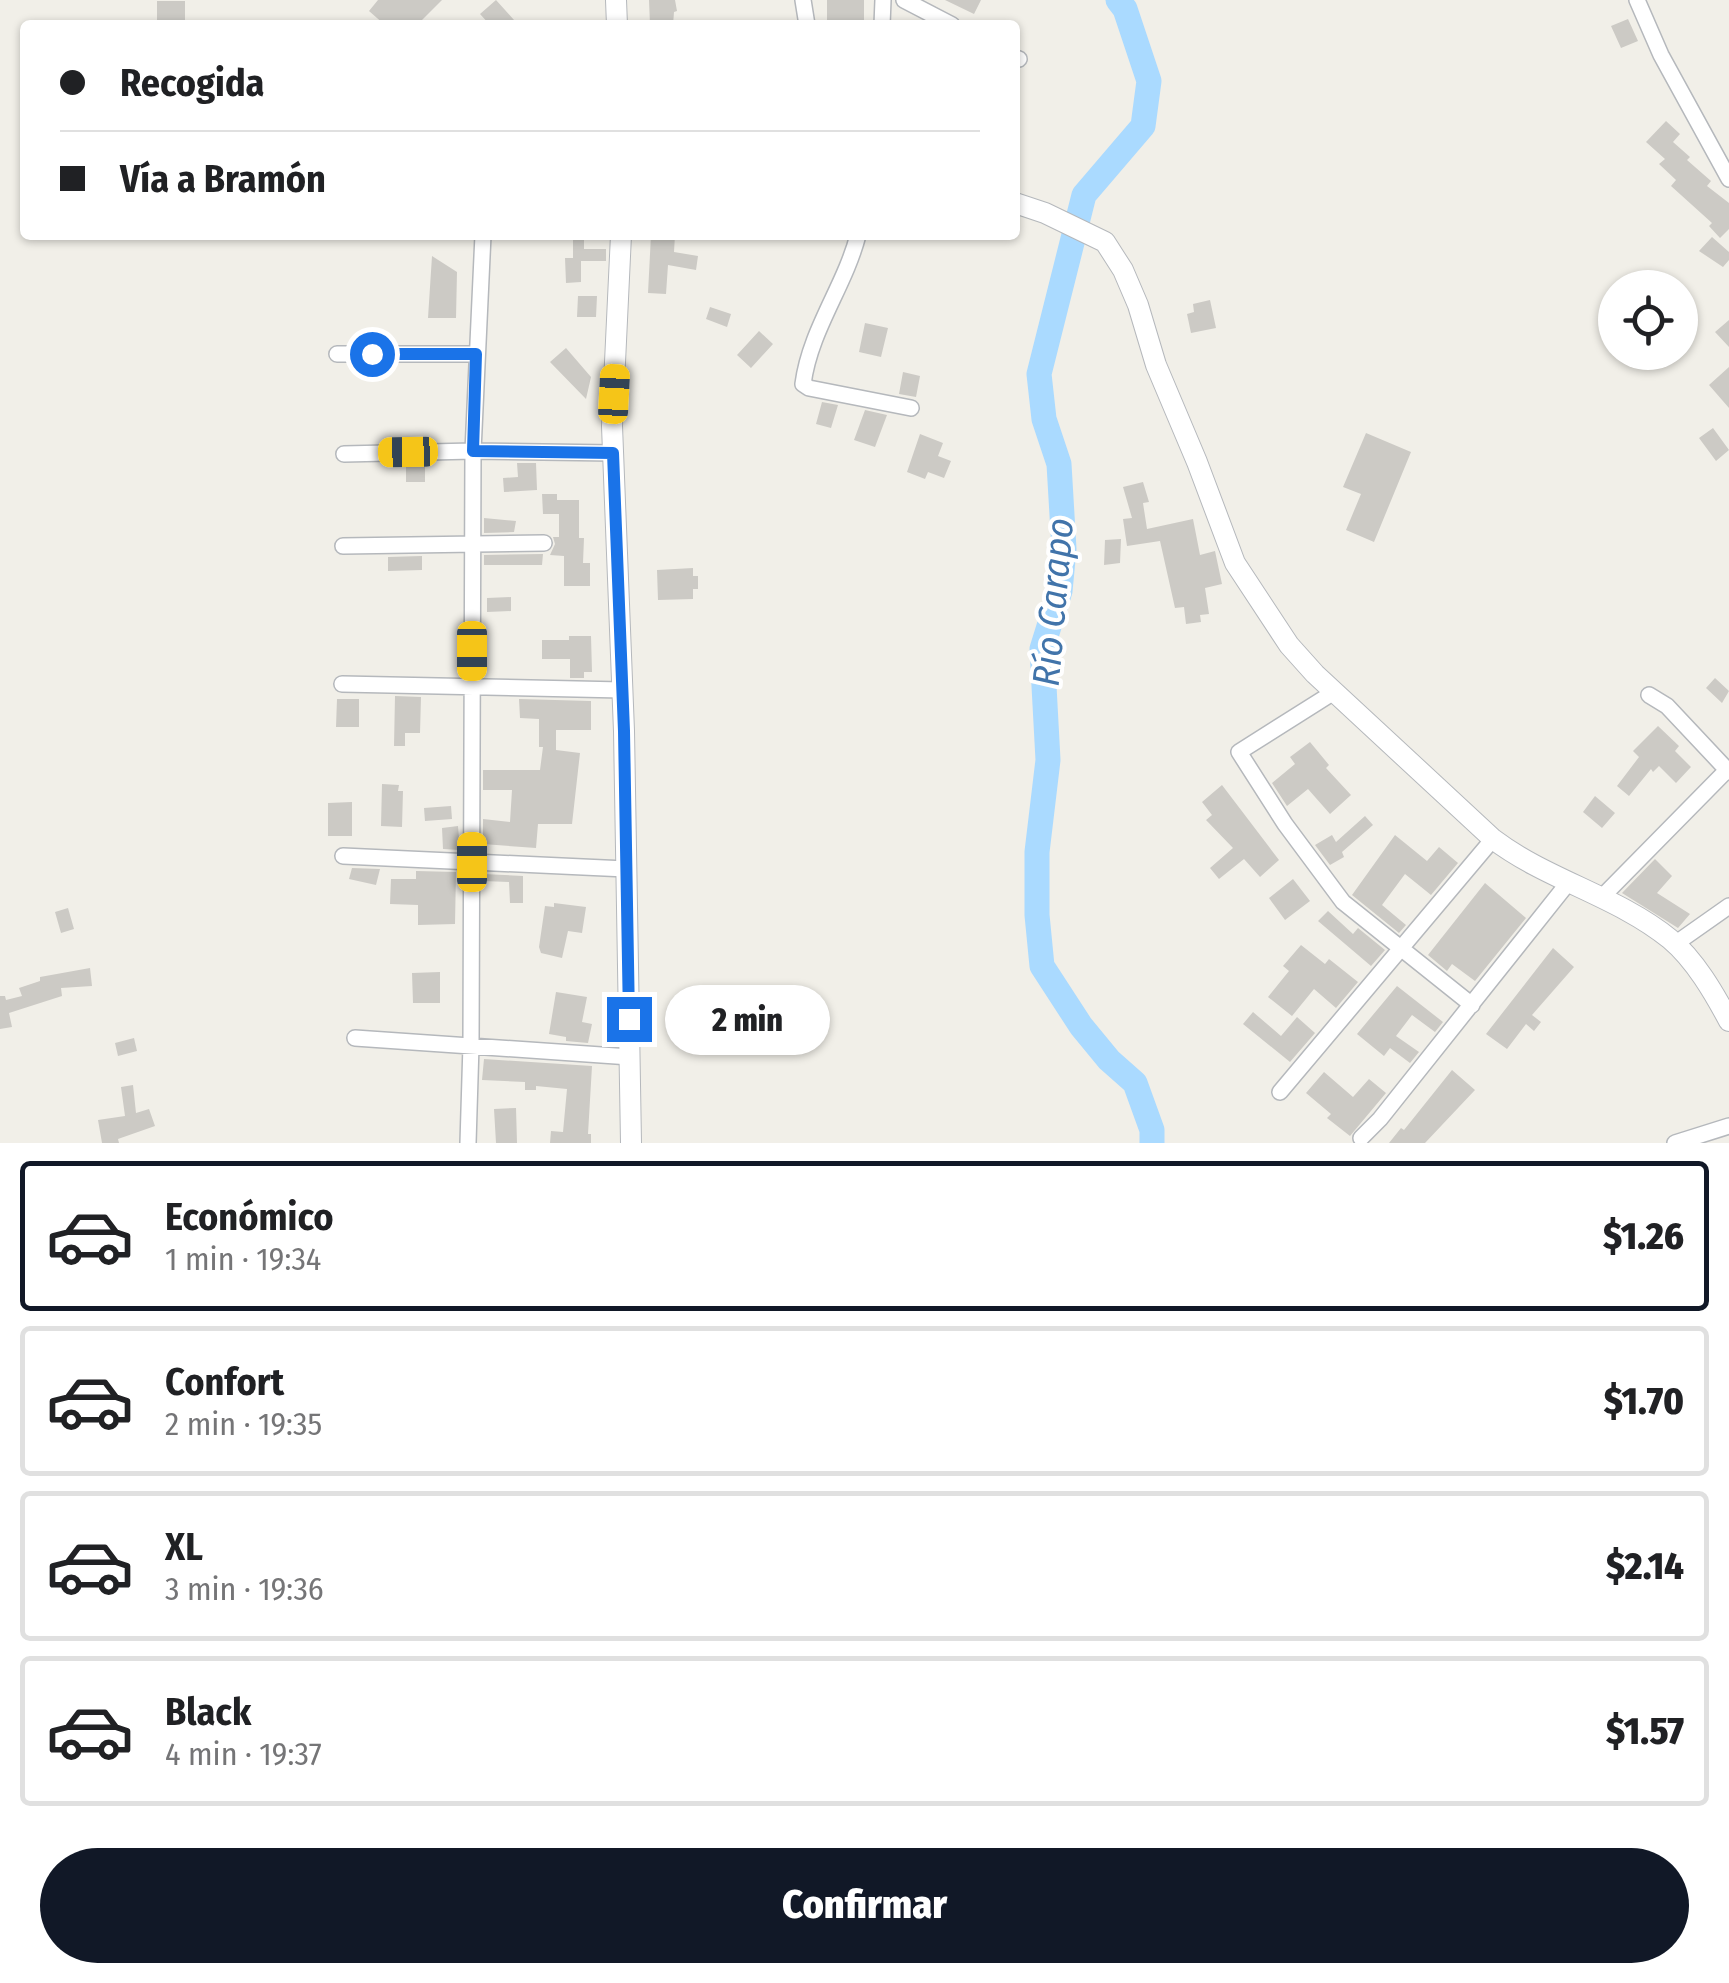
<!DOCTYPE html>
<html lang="es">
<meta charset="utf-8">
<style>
:root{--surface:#fff;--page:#f2f2f2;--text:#202124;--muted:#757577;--line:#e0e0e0;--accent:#111827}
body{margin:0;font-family:"Fira Sans Condensed",sans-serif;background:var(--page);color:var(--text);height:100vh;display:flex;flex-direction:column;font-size:38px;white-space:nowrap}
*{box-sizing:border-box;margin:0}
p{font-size:32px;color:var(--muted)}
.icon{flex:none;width:55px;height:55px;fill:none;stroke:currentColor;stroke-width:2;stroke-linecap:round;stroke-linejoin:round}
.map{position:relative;height:1143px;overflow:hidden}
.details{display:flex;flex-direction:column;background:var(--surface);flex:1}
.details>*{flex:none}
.banner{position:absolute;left:20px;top:20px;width:1000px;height:220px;border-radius:10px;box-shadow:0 2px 8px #0004;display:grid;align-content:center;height:220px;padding:0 40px;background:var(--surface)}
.fabs{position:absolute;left:1598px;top:270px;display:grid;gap:20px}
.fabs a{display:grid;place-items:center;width:100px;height:100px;border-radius:50%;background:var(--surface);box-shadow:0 2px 8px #0004;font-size:50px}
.end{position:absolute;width:45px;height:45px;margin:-22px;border:12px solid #1a73e8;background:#fff;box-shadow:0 0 0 5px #fff}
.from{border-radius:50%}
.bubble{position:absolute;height:70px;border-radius:35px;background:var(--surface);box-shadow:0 2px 8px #0004;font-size:32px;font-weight:800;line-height:70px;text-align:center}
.car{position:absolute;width:30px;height:60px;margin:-30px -15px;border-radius:12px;box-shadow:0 0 8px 2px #0007;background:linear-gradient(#f5c518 24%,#345 0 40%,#f5c518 0 76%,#345 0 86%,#f5c518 0)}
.banner b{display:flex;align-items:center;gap:35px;height:95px;font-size:38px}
.banner b+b{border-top:2px solid var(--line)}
.banner i{width:25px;height:25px;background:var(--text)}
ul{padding:18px 0 0;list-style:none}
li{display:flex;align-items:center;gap:30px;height:150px;margin:0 20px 15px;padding:0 20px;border:5px solid var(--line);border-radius:10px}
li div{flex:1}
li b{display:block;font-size:38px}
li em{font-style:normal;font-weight:800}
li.current{border-color:var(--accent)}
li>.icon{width:90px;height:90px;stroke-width:1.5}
.action{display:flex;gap:20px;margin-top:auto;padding:20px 40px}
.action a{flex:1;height:115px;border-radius:60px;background:var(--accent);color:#fff;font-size:40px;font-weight:800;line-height:115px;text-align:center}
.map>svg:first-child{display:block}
</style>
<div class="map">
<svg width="1729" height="1143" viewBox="0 0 1729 1143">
<rect width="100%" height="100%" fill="#f1efe8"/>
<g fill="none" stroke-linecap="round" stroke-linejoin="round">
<!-- river -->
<path stroke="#aadaff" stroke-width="25" d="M1118,0l7,9 24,72 -6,45 -59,69 -45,179 5,45 15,45 5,85 -4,42 -18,58 6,111 -11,92v63l5,51 39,60 28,34 26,23 17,47v13"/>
</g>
<!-- building -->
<path fill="#cccac5" d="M378,0h64l-25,25h-32l-16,-14z
M496,0l18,20 -6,5h-18l-10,-11z
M649,0h26l2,11 -3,1 -1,13h-23z
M827,0h37v25h-37z
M945,0h36l-7,14z
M157,1h28v24h-28z
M1628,19l10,22 -17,7 -10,-22z
M1666,121l14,13 -7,8 17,15 -3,3 24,21 -4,5 22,17v26l-9,9 -11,-12 3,-3 -41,-37 5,-6 -17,-16 6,-5 -19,-17z
M651,235h24l-1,17 24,4 -2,14 -28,-5 -2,29 -18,-1z
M1712,237l17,15v8l-6,7 -24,-16z
M573,239h11v10h22v12h-25v21l-15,1 -1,-25h8z
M432,256l25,16 -1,46h-28z
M578,296h19l-1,21h-19z
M1210,300l6,28 -25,5 -4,-19 7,-2 -1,-8z
M710,307l21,7 -4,13 -21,-8z
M1729,320v27l-14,-15z
M865,323l23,5 -7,29 -22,-5z
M759,331l14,13 -22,24 -14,-13z
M566,348l25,29 -5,22 -36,-37z
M1729,367v41l-20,-23z
M903,372l17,4 -4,21 -17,-3z
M822,402l16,3 -7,23 -15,-4z
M865,410l22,5 -12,32 -21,-7z
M1713,428l16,22 -13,11 -17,-23z
M1366,433l45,19 -37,90 -28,-12 15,-36 -18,-7z
M920,434l23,9 -5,13 13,5 -7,17 -16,-6 -3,7 -18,-7z
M425,463v19h-19v-18z
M517,463h19l1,27 -33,2 -1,-14 15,-1z
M1143,482l6,20 -6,1 4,26 46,-10 7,36 15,-4 7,33 -17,4 4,26 -9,1 1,7 -15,2 -2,-17 -9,1 -15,-67 -33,5 -4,-27 9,-1 -9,-31z
M542,494h15v6h22v38h5l-1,25h7v23h-26v-30l-14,-1 5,-11 -2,-7h6v-23h-16z
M484,518l32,3 -2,11 -30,1z
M1121,539l-1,24 -16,2 1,-25z
M543,554l-1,11h-58v-10z
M422,556v14l-34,1v-14z
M693,568v8h5v13h-5v10l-35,1 -1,-30z
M511,597v14l-24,1v-14z
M569,636h22l1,36h-8v6h-14v-19h-28v-19h27z
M1715,678l14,13 -7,12 -16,-15z
M395,696l26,1 -1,36h-15v13h-11z
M337,699h22v28h-23z
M519,699l72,2v29h-35v20l24,3 -8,71h-34l-2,24 -53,-4v-25l27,3 2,-32h-29v-20h57l3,-23h-4v-28l-19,-1z
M1658,726l21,20 -4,5 16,16 -15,16 -17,-17 -6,6 -2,-3 -22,27 -12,-10 22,-29 -6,-6z
M1310,742l19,23 -3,3 25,27 -21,19 -22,-25 -21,17 -15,-23 23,-19 -5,-7z
M382,784l17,1 -1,6h5l-1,36 -21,-1z
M1222,785l57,75 -19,17 -16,-18 -25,20 -9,-11 23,-20 -27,-28 6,-5 -10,-13z
M1595,796l20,17 -13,15 -19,-16z
M352,802v34h-24v-33z
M451,806l1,13 -27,2 -1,-13z
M1365,816l8,9 -31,27 2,5 -14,8 -15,-20 17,-10 4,7z
M458,826l2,24 -17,-1 -1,-21z
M1395,835l32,26 12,-14 19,16 -27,32 -26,-21 -23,31 24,20 -7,8 -47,-38z
M1655,859l17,17 -15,17 33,21 -12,14 -56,-35z
M352,868l28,1 -4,16 -27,-6z
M416,871l40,1 -1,52 -37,1v-20l-28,-1 1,-25h25z
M483,874l40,2v27h-13l-1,-21 -26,-1z
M1293,879l17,22 -25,19 -16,-22z
M1485,883l41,35 -51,63 -23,-17 -5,7 -19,-16z
M554,903l32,4 -4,26 -14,-2 -6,27 -21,-5 -2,-6 6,-41 9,1z
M68,908l6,21 -13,4 -6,-21z
M1328,911l25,23 5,-6 27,22 -14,16 -53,-45z
M1301,945l24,19 4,-5 29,23 -22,26 -22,-19 -22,27 -24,-19 21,-26 -6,-5z
M1553,948l21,19 -42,48 9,7 -7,9 -8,-7 -19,25 -21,-15z
M90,968l2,18 -31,2 1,8 -53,17 3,14 -12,2v-33h5l1,4 16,-4 -3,-8 21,-7v-4z
M440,972v31h-27l-1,-30z
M1397,986l46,36 -8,10 -23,-17 -16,21 23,16 -9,11 -20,-15 -6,8 -27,-22z
M556,992l31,5 -5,25 10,2 -4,19 -22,-2v-4l-17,-3z
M1253,1012l28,24 16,-19 18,16 -25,29 -47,-38z
M134,1038l3,13 -19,5 -3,-13z
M484,1059l108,7 -4,68h3v9h-41l1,-12 12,1 4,-43 -31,-3v4h-11v-8l-43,-2z
M1452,1070l23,20 -50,53h-36l12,-15 3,2z
M1324,1072l29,25 16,-18 17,14 -36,43 -23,-18 4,-4 -25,-21z
M133,1085l3,28 13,-4 6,17 -37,13 1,4h-17l-4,-23 27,-4 -4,-29z
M516,1108l1,35h-21l-2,-34z"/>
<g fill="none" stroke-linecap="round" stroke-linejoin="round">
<!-- minor casing -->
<g stroke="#b5b8bc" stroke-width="18">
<path id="minor" d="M803,0l4,25
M904,0l48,25
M1637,0l24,55 68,124
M882,25l1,-25
M1015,58l4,1
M858,235c-13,51 -48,95 -55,149l6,4 102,20
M337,354h139
M344,454l129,-3 140,2
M343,546l201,-3
M342,684l280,6
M1334,692l-95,60 46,72 58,78 129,103
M1649,695l18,11 62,66
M343,856l283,13
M1601,898l126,-128
M1675,944l54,-38
M355,1038l275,19
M1280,1092l213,-253
M1361,1138l19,-19 188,-236
M468,1143l3,-98 2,-594 10,-216
M1675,1143l54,-17"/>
</g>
<!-- tertiary casing -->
<g stroke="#b5b8bc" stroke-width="22">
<path id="tertiary" d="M616,0l1,25
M1015,203l30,10 60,29 18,28 15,35 18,60 41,97 38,101 54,82 26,29 178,165c54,41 124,57 177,100 25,21 44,54 59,82
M621,235l-9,191 12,305 7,412"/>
</g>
<!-- minor -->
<use href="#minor" stroke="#fff" stroke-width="15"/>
<!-- tertiary -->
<use href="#tertiary" stroke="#fff" stroke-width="20"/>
</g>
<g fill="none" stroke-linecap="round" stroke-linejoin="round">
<!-- route -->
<path stroke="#1a73e8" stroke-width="12" d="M372,354h104l-3,97 140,2 11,278 5,288"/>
</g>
<g text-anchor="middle" stroke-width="8" stroke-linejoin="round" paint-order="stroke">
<!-- water labels -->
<g font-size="38" font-style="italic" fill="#4174aa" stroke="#fff">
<text transform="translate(1053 602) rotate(-85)" y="13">Río Carapo</text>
</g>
</g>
</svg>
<div class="fabs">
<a><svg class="icon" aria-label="locate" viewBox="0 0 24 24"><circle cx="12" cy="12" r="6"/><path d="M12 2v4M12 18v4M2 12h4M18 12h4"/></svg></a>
</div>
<i class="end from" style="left:372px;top:354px"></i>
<i class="end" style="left:629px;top:1019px"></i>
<div class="bubble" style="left:665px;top:985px;width:165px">2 min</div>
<i class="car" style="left:614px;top:394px;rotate:3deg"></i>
<i class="car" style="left:408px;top:452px;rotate:269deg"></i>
<i class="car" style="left:472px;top:651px;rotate:180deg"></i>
<i class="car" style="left:472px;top:862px;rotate:0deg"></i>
<div class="banner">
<b><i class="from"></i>Recogida</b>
<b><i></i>Vía a Bramón</b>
</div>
</div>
<section class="details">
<ul>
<li class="current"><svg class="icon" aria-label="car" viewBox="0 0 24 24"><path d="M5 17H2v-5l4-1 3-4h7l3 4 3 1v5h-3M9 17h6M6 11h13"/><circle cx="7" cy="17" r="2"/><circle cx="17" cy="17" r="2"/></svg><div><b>Económico</b><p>1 min · 19:34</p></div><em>$1.26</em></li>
<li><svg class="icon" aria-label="car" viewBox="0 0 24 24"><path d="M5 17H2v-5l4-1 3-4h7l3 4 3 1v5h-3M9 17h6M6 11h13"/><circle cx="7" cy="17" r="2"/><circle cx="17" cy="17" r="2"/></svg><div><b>Confort</b><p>2 min · 19:35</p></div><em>$1.70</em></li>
<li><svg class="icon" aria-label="car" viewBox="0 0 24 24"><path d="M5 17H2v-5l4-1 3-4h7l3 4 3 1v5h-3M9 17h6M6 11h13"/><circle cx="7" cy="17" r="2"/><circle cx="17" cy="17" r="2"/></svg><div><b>XL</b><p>3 min · 19:36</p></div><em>$2.14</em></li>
<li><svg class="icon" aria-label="car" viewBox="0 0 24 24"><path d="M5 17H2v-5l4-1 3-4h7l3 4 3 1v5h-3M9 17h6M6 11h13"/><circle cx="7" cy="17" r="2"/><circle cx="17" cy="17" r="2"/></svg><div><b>Black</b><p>4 min · 19:37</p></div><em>$1.57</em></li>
</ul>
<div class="action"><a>Confirmar</a></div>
</section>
